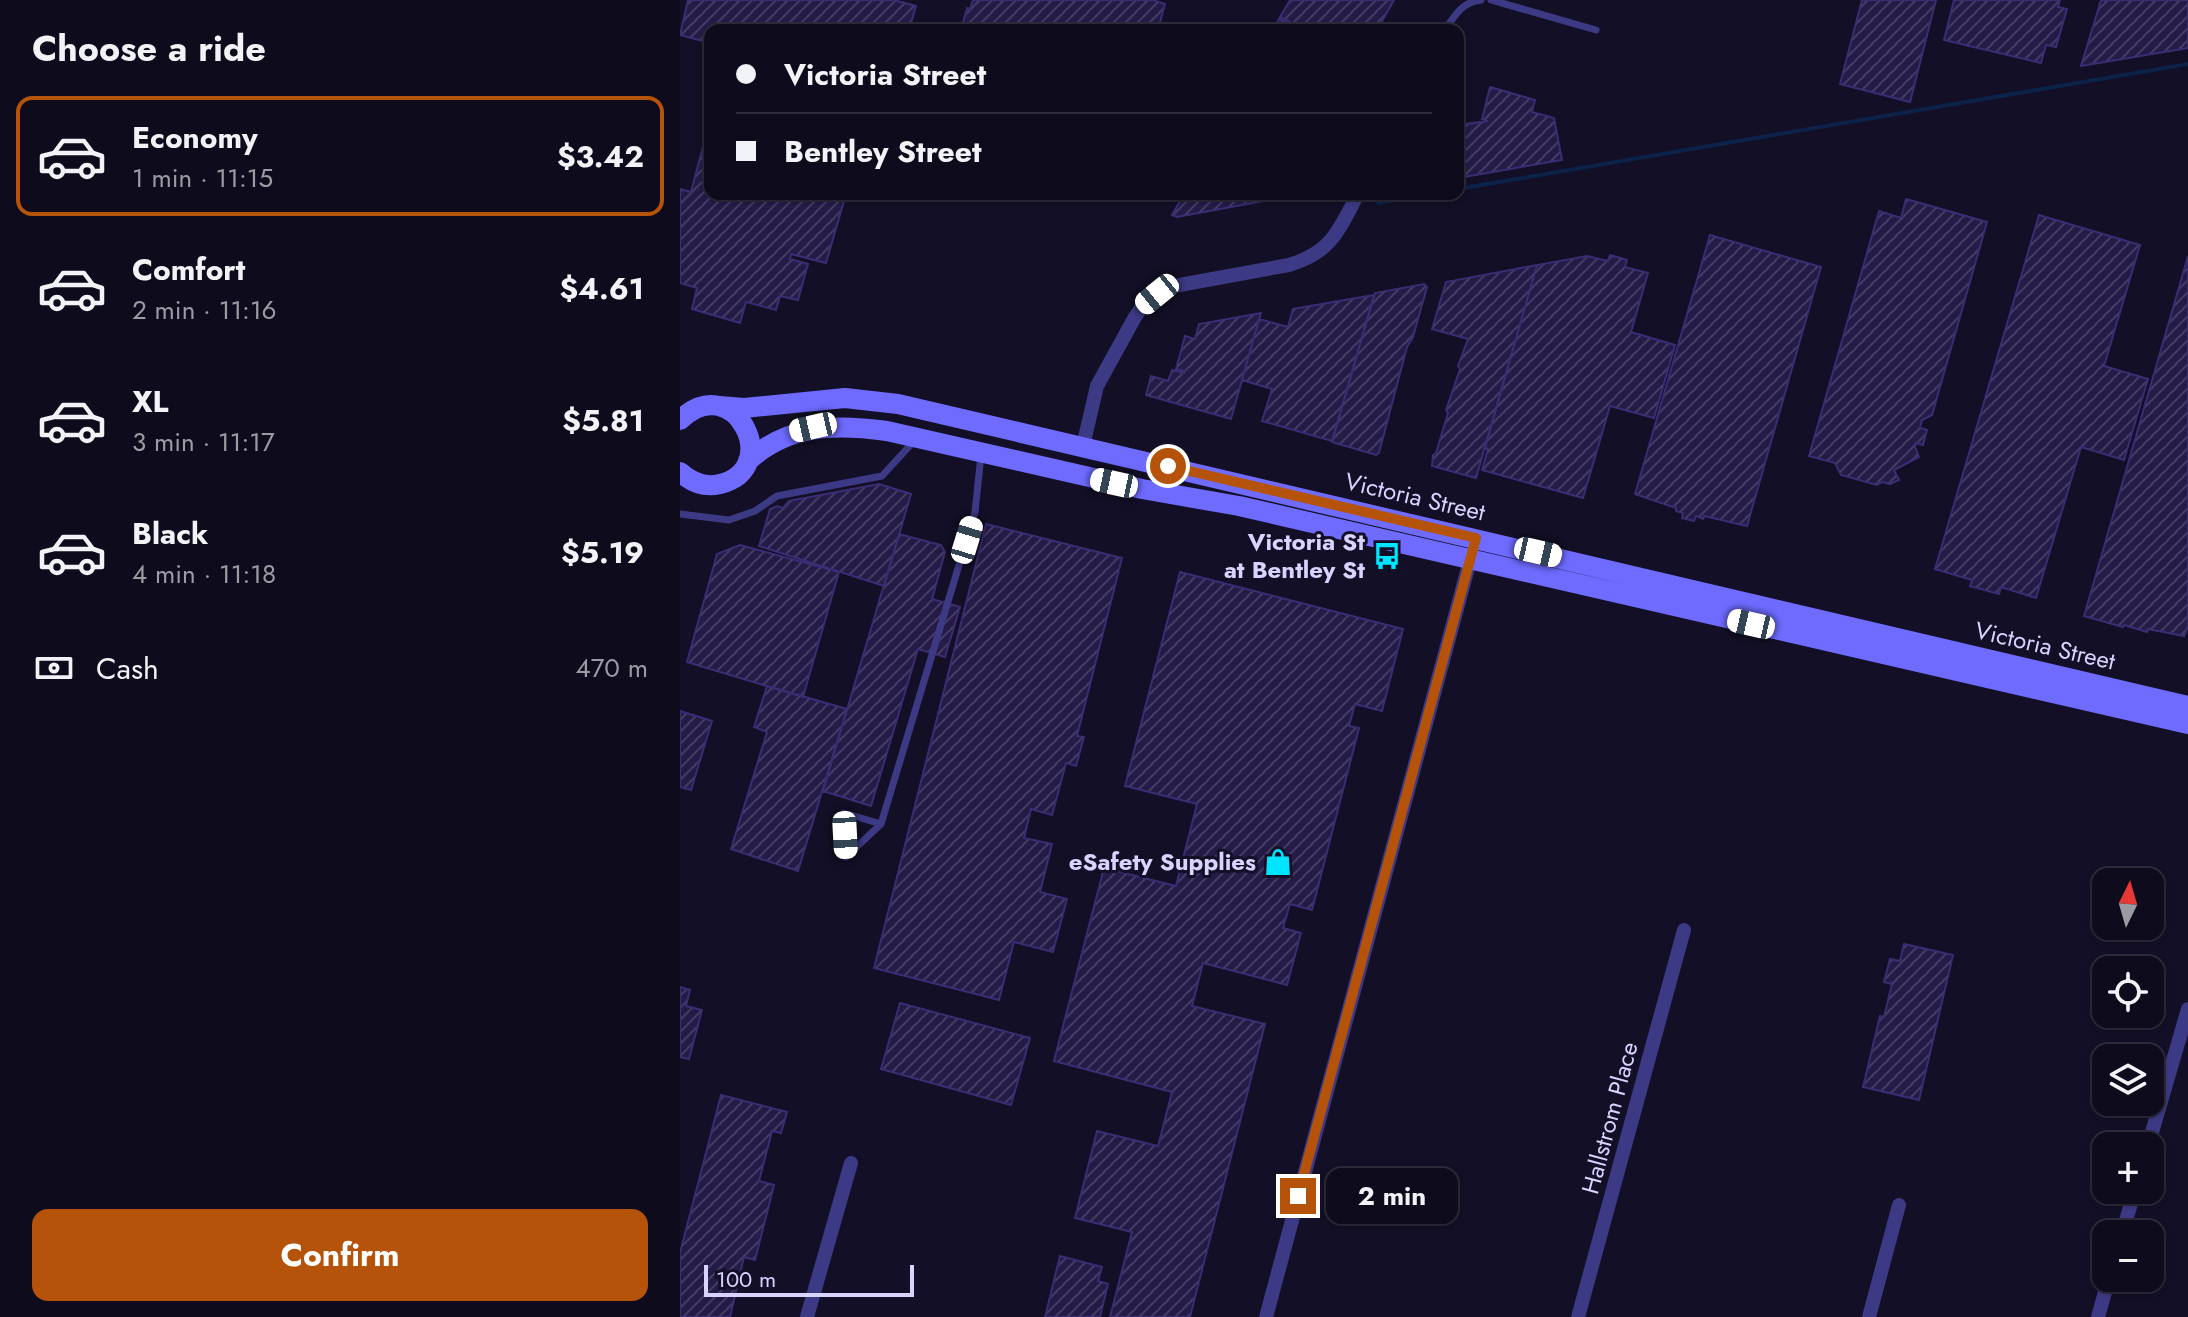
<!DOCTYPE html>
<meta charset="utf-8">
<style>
:root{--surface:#0e0b1c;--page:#171425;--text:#f1f3f6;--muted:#9b9ba3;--line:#2e2b3b;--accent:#b45309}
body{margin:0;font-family:Jost,sans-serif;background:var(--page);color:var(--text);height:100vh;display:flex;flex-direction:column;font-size:30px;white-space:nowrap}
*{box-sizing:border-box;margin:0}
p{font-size:26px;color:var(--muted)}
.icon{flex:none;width:44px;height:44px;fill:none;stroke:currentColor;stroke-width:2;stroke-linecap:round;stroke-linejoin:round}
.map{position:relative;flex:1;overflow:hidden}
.sheet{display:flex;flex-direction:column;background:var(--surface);width:680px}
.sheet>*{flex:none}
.top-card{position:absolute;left:24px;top:24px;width:760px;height:176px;border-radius:16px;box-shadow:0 2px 6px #0004,0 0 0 2px var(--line);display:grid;align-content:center;height:176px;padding:0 32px;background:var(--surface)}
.needle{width:52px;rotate:5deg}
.buttons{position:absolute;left:1412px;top:868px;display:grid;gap:16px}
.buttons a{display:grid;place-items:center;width:72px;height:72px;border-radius:16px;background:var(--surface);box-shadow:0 2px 6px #0004,0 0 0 2px var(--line);font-size:40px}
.scale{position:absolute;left:24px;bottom:20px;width:210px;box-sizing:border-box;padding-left:8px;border:4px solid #d9d4ff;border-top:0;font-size:22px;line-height:28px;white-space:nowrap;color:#d9d4ff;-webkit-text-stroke:6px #130f26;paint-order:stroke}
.end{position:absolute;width:36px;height:36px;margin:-18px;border:10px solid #b45309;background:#fff;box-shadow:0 0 0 4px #fff}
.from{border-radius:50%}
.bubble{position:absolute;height:56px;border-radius:16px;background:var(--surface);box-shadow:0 2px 6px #0004,0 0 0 2px var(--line);font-size:26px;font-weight:700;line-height:56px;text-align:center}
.car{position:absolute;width:24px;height:48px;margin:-24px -12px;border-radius:10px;box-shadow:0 0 6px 2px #0007;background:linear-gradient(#fff 24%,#345 0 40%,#fff 0 76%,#345 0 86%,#fff 0)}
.top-card b{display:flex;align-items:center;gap:28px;height:76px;font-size:30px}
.top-card b+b{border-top:2px solid var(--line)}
.top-card i{width:20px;height:20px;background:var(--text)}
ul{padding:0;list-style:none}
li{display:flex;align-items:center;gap:24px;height:120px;margin:0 16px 12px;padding:0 16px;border:4px solid transparent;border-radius:16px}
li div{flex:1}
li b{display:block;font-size:30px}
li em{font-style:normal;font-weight:700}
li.active{border-color:var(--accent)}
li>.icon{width:72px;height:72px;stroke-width:1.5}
h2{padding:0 32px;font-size:36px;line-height:96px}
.pay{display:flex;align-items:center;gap:20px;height:88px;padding:0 32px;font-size:30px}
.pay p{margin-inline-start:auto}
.action{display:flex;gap:16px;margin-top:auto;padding:16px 32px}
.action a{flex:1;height:92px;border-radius:16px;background:var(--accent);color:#fff;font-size:32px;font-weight:700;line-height:92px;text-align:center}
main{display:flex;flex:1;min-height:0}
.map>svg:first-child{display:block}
</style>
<main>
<section class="sheet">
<h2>Choose a ride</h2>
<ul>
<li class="active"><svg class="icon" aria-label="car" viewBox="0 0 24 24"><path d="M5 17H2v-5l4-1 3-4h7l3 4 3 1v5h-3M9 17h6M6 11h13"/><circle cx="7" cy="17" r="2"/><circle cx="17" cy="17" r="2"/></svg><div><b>Economy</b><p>1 min · 11:15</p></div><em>$3.42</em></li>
<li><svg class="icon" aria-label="car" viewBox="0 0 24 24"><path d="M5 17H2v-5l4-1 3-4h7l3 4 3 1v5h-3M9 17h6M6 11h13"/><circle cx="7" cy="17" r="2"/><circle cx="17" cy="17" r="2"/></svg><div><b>Comfort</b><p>2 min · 11:16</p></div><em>$4.61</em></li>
<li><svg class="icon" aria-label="car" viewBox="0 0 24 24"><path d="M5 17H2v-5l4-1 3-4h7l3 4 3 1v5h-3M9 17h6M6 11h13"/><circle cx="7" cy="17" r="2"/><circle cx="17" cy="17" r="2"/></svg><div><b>XL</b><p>3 min · 11:17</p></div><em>$5.81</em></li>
<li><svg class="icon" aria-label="car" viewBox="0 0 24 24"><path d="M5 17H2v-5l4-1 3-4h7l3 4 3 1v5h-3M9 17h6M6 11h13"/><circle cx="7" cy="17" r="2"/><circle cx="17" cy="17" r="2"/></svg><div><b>Black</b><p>4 min · 11:18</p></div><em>$5.19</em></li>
</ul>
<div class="pay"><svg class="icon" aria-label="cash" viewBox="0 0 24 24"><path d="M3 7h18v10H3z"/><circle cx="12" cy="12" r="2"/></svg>Cash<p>470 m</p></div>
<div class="action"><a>Confirm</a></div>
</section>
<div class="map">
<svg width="1508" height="1317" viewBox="0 0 1508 1317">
<defs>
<pattern id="building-hatch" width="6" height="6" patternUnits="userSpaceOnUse" patternTransform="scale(2)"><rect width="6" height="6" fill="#241b47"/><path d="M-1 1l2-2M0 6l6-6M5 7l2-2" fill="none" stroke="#433b63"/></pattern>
</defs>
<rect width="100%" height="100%" fill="#130f26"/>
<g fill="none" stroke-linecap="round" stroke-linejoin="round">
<!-- stream -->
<path stroke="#0c2248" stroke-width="4" d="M778,189l730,-125
M698,203l53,-9"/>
</g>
<!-- building -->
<path fill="url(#building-hatch)" stroke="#3b2d73" stroke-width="2" d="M8,0h206l22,6 -7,24h-199v13l-30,-8z
M293,0h180l12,4 -7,26h-197l6,-22 3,1z
M610,0h104l-17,30h-72l-25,-13z
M1182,0h74l-26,102 -70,-18z
M1274,0h106l-2,7 9,2 -11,38 -10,-2 -5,18 -97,-23z
M1421,0h87v48l-107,18z
M599,19l20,11h-26z
M810,87l45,13 -3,12 22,6 8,42 -104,18v-53l30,-4 -6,-2z
M25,139l5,1v54h136l-20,69 -35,-9 -1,5 18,5 -10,36 -18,-4 -4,14 -30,-8 -6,21 -48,-14 5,-21 -17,-5v-94l11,3z
M504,194h93l-2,5 -98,18 -5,-2z
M1226,199l81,23 -55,193 -10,5 -2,8 7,2 -4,15 -7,-2 -1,4 4,10 -25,13 5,10 -9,4 -8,-2 -5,3 -36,-10 -6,-12 -26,-7 70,-245 22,7z
M1359,215l101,30 -36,121 44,13 -24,81 -43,-13 -45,151 -35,-11 -2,7 -29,-8 2,-6 -37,-11z
M1030,235l111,32 -74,259 -43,-10 -1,3 -7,-3 -2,5 -12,-3 1,-5 -7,-2v-3l-41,-14z
M930,255l17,5 -2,7 23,6 -17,59 44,13 -21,73 -44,-12 -27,92 -101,-28 6,-21 -3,-1 52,-183 50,-9 21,5z
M1508,256v370l-4,10 -36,-7 -1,3 -23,-7 -1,2 -39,-11z
M857,265l-61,213 -44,-12 1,-11 3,-2 12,-40 -2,-3 14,-41 -2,-3 10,-27 -36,-10 14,-47z
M744,284l3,3 -14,50 -6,10 -28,106 -3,2 -44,-13 43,-149z
M694,295l-42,146 -70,-20 10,-32 -30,-9 17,-61 29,8 5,-18z
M581,313l-30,106 -85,-24 5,-19 17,5 4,-11 12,3 1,-2 -9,-2 9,-33 10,3 4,-15z
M199,484l32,10 -27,92 -125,-40 11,-37 7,-3 6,2 6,-7z
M306,524l136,34 -45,178 7,1 -8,29 -10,-3 -14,52 -21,-6 -7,29 28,6 -12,48 27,7 -14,53 -39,-10 -15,58 -125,-32z
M219,534l42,11 4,7 -13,47 28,8 -15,50 -27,-8 -47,157 -48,-15z
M60,545l99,27 -36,125 -116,-35 30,-108z
M500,572l223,57 -21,82 -27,-7 -6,22 10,2 -47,182 -22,-6 -7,24 18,5 -14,52 -84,-22 -11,43 73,18 -75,293h-80l22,-85 -57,-14 22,-87 61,15 14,-54 -118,-31 50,-193 72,18 21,-82 -72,-18z
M87,686l80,23 -49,162 -67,-22 36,-117 -13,-5z
M0,711l32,10 -21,69 -11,-3z
M1224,944l49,11 -34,145 -56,-13 17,-71 4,1 8,-33 -8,-2 6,-23 10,2z
M0,987l10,3 -4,16 16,4 -13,49 -9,-2z
M220,1003l130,35 -19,67 -130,-36z
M41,1095l66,17 -6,21 -9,-2 -13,50 15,4 -19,75 -11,-3 -14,60h-50v-64z
M380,1256l42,11 -4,14 10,3 -8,33h-55z"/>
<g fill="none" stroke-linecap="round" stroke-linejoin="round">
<!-- lane -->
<path stroke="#3d3a85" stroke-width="7" d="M811,0l105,30
M765,30c10,-15 17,-28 36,-30
M0,514l49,6 26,-9 22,-15 105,-20 33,-36
M201,824l-35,33 -2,-44 37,11 94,-312 6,-57"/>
<!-- street -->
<path stroke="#3d3a85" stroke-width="14" d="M403,446l14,-60 38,-69 9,-13 13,-10 17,-8 115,-21c43,-13 49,-34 69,-71
M1468,1146l40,-137
M1442,1234l13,-44
M127,1317l44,-154
M586,1317l206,-764
M898,1317l106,-387
M1189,1317l30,-112
M1418,1317l11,-39"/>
<!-- secondary -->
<path stroke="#6f6bff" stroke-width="20" d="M39,406l25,2 101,-10 53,6 1290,302
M0,420c53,-52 105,48 40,64 -16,4 -29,-2 -40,-12
M68,461c41,-37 87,-37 139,-30l255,58 97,17 949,218"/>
</g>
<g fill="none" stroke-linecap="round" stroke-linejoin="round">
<!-- route -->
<path stroke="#b45309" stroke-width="10" d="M488,466l308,72 -178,658"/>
</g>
<!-- icons -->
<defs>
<g id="bus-bare" transform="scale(2.16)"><path d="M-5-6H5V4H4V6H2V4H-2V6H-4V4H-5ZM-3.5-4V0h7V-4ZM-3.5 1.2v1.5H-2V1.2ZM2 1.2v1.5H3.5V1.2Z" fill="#00e5ff" stroke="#130f26" stroke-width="2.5" paint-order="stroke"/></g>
<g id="shop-bare" transform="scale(2.16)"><path d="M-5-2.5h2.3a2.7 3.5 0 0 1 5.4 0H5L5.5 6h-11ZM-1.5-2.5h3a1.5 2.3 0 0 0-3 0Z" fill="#00e5ff" stroke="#130f26" stroke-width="2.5" paint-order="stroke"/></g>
</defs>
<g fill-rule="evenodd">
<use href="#bus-bare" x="707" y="556"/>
<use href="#shop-bare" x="598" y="862"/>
</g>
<g text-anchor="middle" stroke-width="6" stroke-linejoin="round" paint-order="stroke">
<!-- street labels -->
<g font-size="24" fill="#d9d4ff" stroke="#130f26">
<text transform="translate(735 497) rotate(13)" y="8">Victoria Street</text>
<text transform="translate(1365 646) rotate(13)" y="8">Victoria Street</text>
<text transform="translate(930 1118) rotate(-75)" y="8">Hallstrom Place</text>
</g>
<!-- poi labels -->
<g font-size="24" font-weight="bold" fill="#d9d4ff" stroke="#130f26" text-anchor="end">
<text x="685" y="550">Victoria St<tspan x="685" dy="28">at Bentley St</tspan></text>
<text x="576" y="870">eSafety Supplies</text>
</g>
</g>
</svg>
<div class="buttons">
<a><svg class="needle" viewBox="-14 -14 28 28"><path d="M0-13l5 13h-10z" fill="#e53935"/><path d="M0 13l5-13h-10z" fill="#9b9ba3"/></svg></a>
<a><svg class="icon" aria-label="locate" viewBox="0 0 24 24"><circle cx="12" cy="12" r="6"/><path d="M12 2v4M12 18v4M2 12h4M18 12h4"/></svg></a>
<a><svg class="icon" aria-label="layers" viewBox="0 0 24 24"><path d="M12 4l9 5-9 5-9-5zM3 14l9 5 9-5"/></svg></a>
<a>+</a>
<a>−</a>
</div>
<div class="scale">100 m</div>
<i class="end from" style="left:488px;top:466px"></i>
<i class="end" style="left:618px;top:1196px"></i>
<div class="bubble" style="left:646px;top:1168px;width:132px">2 min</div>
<i class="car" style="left:477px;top:294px;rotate:231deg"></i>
<i class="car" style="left:133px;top:427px;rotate:257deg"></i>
<i class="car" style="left:434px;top:483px;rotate:282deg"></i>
<i class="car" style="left:287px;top:540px;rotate:17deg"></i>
<i class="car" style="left:858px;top:552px;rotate:103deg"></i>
<i class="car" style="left:1071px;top:624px;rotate:283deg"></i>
<i class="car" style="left:165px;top:835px;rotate:177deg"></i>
<div class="top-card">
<b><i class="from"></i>Victoria Street</b>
<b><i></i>Bentley Street</b>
</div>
</div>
</main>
